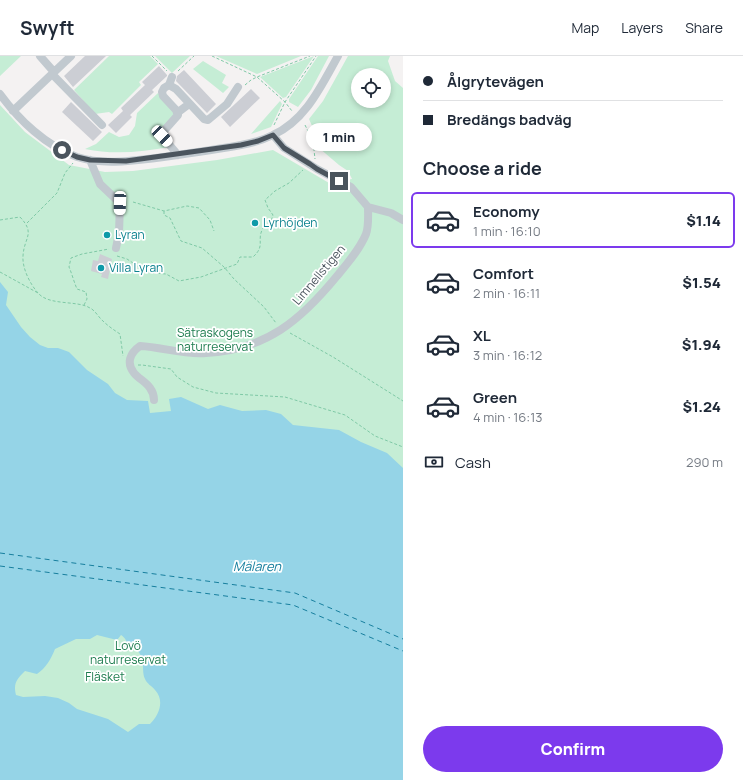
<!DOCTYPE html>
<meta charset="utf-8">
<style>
:root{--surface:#fff;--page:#f6f6f7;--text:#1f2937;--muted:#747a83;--line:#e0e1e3;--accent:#7c3aed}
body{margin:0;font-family:Manrope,sans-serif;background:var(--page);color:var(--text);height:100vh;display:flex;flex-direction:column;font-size:15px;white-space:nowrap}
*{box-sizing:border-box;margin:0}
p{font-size:13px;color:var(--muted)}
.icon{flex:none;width:22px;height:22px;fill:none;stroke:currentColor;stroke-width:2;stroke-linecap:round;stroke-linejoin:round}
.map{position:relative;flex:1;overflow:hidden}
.drawer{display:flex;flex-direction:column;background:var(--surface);width:340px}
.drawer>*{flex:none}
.hud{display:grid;align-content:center;height:88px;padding:0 20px;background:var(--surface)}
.fabs{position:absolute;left:351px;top:12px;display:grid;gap:8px}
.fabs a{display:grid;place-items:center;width:40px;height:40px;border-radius:50%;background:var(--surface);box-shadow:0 2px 6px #0003;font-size:20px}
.end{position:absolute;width:18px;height:18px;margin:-9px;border:5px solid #4b555e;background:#fff;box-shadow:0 0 0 2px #fff}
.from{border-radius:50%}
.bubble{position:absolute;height:28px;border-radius:14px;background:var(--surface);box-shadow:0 2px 6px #0003;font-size:13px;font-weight:800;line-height:28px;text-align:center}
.car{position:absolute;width:12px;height:24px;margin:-12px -6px;border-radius:5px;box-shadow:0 0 3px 1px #0007;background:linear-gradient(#fff 24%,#345 0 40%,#fff 0 76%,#345 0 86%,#fff 0)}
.hud b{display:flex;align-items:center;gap:14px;height:38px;font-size:15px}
.hud b+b{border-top:1px solid var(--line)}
.hud i{width:10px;height:10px;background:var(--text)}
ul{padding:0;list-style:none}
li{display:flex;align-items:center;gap:12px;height:56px;margin:0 8px 6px;padding:0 12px;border:2px solid transparent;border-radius:6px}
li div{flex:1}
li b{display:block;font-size:15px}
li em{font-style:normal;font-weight:800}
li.on{border-color:var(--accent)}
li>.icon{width:36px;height:36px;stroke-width:1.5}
h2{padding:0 20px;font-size:18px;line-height:48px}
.pay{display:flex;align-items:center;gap:10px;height:44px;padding:0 20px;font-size:15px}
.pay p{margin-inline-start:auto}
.action{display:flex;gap:8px;margin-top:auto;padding:8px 20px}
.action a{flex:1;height:46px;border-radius:24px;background:var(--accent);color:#fff;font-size:16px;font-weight:800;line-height:46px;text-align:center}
header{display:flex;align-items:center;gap:24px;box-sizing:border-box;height:56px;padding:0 20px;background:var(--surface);border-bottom:1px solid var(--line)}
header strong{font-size:19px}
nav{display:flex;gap:22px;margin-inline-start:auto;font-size:14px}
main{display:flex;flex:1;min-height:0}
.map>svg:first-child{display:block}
</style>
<header>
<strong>Swyft</strong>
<nav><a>Map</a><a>Layers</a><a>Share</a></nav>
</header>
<main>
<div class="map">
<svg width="403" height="724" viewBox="0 0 403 724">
<rect width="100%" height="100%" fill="#f4f2f2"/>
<!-- green -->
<path fill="#c5edd5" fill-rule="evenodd" d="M0,0h21l-21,20z
M109,0h41l8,8 -19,18 2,3 -29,29 -3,-2 -14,2 -21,-24z
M155,0h35l-18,17z
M216,0h85l-44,18z
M314,0l-28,41 -3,1 -23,-21z
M318,0h11l-18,34 -13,17 -9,-5v-3z
M348,0h42l-2,5 7,20 8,7v692h-403v-675l25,27 44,33 36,7 28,-1 84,-11 56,-10 56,33 23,-4 -4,-8 -9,-6 -20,-17 -4,-15 -6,-14 14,-18zM358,19h26v26h-26z
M203,5l23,14 -4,8 7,4 -6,6 -30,-24z
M158,37l19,20 -21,20 14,14c-28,5 -57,8 -85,2l11,-5 13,-12 10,5 10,-2 6,-9 2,-13z
M280,45l2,3 -11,23 -20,7z"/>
<!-- water -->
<path fill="#95d4e7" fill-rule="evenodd" d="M0,226l8,10 -2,13 15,22 9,10 10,8 8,3h10l11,4 18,18 21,14 7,9 12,7 21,1 2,12 21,-2 -2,-12 12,-2 27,12 12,-4 22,6 24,-1 15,4 12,11 46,5 22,12 26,11 16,15v312h-403zM97,579l20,5 4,-5c9,6 2,11 17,16 2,3 4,6 4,9 2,6 0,13 3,19 2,5 7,7 10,11 10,11 4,25 -5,34h-11l-11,8 -20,-13 -31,-10 -8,-6 -11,-5 -13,-2 -22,1 -7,-2c-3,-12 1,-16 9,-24l12,3c9,-6 14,-15 18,-25l21,-10h14z"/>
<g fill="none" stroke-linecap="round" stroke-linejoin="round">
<!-- ferry -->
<path stroke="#177f9e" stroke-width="1" stroke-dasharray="5 4" stroke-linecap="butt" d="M0,497l295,40 108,46
M0,510l293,39 110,46"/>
</g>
<!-- building -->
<path fill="#ccced4" d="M85,0h21l-33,31 -9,-11z
M159,10l8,9v1l-15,14 2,2 -24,23 2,2 -16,16 -8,-8 15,-14 -2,-3 24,-23 -3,-3z
M184,14l32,34 -9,9 -31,-32 1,-5z
M251,33l9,9 -30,29 -9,-10z
M71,46l31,30 -9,9 -31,-29z
M100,198l12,5 -4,20 -7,-2 1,-3 -11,-3 2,-11 5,1z"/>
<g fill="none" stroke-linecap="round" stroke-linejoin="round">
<!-- path -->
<path stroke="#7fc9a6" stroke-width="1" stroke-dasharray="3 2" stroke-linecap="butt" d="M152,0l15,15
M212,0l45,21 28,25 7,9
M178,15l16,-15
M245,29l6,-5 6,-3 53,-21
M274,69l11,-23 31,-46
M305,69l8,16 2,18
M133,146l31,9 23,-5 12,2 11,12 4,11
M164,155v4l6,3 11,23 21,7 22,19 10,12 30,28 12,16
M0,164l20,-3c16,17 4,20 3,39 -1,12 7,28 15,37 11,13 39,7 52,15 5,2 9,10 13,13 5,5 11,9 17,13l3,22
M27,167l30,-30 8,-20 8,-10
M117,200l10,3 18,12 9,2 12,1 13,7 22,-4 36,-13 3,-7h13c13,-12 3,-16 10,-29h6l4,-13 -5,-7 -3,-8 10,-9 14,-8 14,-13
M0,216l38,21
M84,249l3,-6 -1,-7 -9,-3c-3,-7 -5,-15 -8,-22l2,-9 11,-4 27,-5
M290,277l43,24 70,44
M138,309h4l29,4 6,8 16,10 23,6 69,4 60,18 30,21 28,11"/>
<!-- minor -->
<path stroke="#c1c9cf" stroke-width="8" d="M40,0l14,16
M52,18l50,51
M172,21l-3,8 -5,3 -2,4 1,4 13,14 1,3 12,-9
M169,29l7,4 28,30 4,1 19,-16 11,-17
M0,38c19,26 46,52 77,63 26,8 54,4 79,1 28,-4 57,-8 85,-13 11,-2 22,-5 32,-10 33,-15 48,-49 65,-79
M13,55l58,-55
M177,57l1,2 -16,18v3l16,19
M273,79l11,13 33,21 34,18 17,20 23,6 12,7
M90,104l10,24 20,19 -1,30 -3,15
M154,344c0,-4 -1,-8 -4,-12 -4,-6 -11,-9 -16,-15 -8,-10 -4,-20 6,-27 22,1 44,9 66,7 60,-3 95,-33 131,-77 10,-12 23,-27 29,-42 3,-8 2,-19 2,-27"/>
</g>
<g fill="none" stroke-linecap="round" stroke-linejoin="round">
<!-- route -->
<path stroke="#4b555e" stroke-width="5" d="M62,94l15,7 13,3 36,1 115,-16 17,-4 15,-6 11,13 26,16 7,5 22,12"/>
</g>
<!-- markers -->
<g fill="#0f9aa8" stroke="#fff" stroke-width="1.5">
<circle cx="255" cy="167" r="4"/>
<circle cx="107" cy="179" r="4"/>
<circle cx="101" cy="212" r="4"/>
</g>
<g text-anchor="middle" stroke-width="3.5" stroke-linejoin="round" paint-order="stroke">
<!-- culture labels -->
<g font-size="12" fill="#0d838f" stroke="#fff" text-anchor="start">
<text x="263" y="171">Lyrhöjden</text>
<text x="115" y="183">Lyran</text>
<text x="109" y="216">Villa Lyran</text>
</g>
<!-- street labels -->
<g font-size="12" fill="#4b555e" stroke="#fff">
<text transform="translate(319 219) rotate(-50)" y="4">Limnellstigen</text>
</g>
<!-- park labels -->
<g font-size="12" fill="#1e7d4f" stroke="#fff">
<text x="215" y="281">Sätraskogens<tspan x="215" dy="14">naturreservat</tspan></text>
<text x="128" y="594">Lovö<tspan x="128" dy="14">naturreservat</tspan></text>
<text x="105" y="625">Fläsket</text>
</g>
<!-- water labels -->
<g font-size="13" font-style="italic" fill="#177f9e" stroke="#fff">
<text x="257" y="515">Mälaren</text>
</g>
</g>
</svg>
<div class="fabs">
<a><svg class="icon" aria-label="locate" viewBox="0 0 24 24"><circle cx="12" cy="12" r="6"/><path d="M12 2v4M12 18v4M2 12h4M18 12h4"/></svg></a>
</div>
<i class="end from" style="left:62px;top:94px"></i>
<i class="end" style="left:339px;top:125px"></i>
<div class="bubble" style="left:306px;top:67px;width:66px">1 min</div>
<i class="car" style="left:162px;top:80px;rotate:136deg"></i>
<i class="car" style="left:120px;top:147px;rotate:182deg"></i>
</div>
<section class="drawer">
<div class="hud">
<b><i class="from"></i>Ålgrytevägen</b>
<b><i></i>Bredängs badväg</b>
</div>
<h2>Choose a ride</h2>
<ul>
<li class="on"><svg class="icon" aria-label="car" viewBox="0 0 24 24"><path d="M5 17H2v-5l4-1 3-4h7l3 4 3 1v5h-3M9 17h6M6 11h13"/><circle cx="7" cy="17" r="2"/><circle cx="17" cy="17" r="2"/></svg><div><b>Economy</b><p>1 min · 16:10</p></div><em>$1.14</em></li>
<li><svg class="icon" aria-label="car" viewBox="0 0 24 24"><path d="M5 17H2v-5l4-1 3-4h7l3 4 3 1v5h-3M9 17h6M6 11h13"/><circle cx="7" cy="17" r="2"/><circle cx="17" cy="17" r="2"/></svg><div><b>Comfort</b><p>2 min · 16:11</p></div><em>$1.54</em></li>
<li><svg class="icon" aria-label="car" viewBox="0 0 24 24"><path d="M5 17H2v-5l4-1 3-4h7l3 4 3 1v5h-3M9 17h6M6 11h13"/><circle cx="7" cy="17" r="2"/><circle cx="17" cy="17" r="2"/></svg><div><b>XL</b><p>3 min · 16:12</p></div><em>$1.94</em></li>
<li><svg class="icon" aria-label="car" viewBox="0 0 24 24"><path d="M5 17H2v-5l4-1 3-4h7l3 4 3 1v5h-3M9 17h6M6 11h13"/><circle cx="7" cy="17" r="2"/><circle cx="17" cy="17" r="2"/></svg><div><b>Green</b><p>4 min · 16:13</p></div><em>$1.24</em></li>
</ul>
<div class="pay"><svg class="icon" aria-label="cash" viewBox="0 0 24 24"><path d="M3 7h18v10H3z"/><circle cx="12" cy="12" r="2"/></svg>Cash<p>290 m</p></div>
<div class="action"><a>Confirm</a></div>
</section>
</main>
